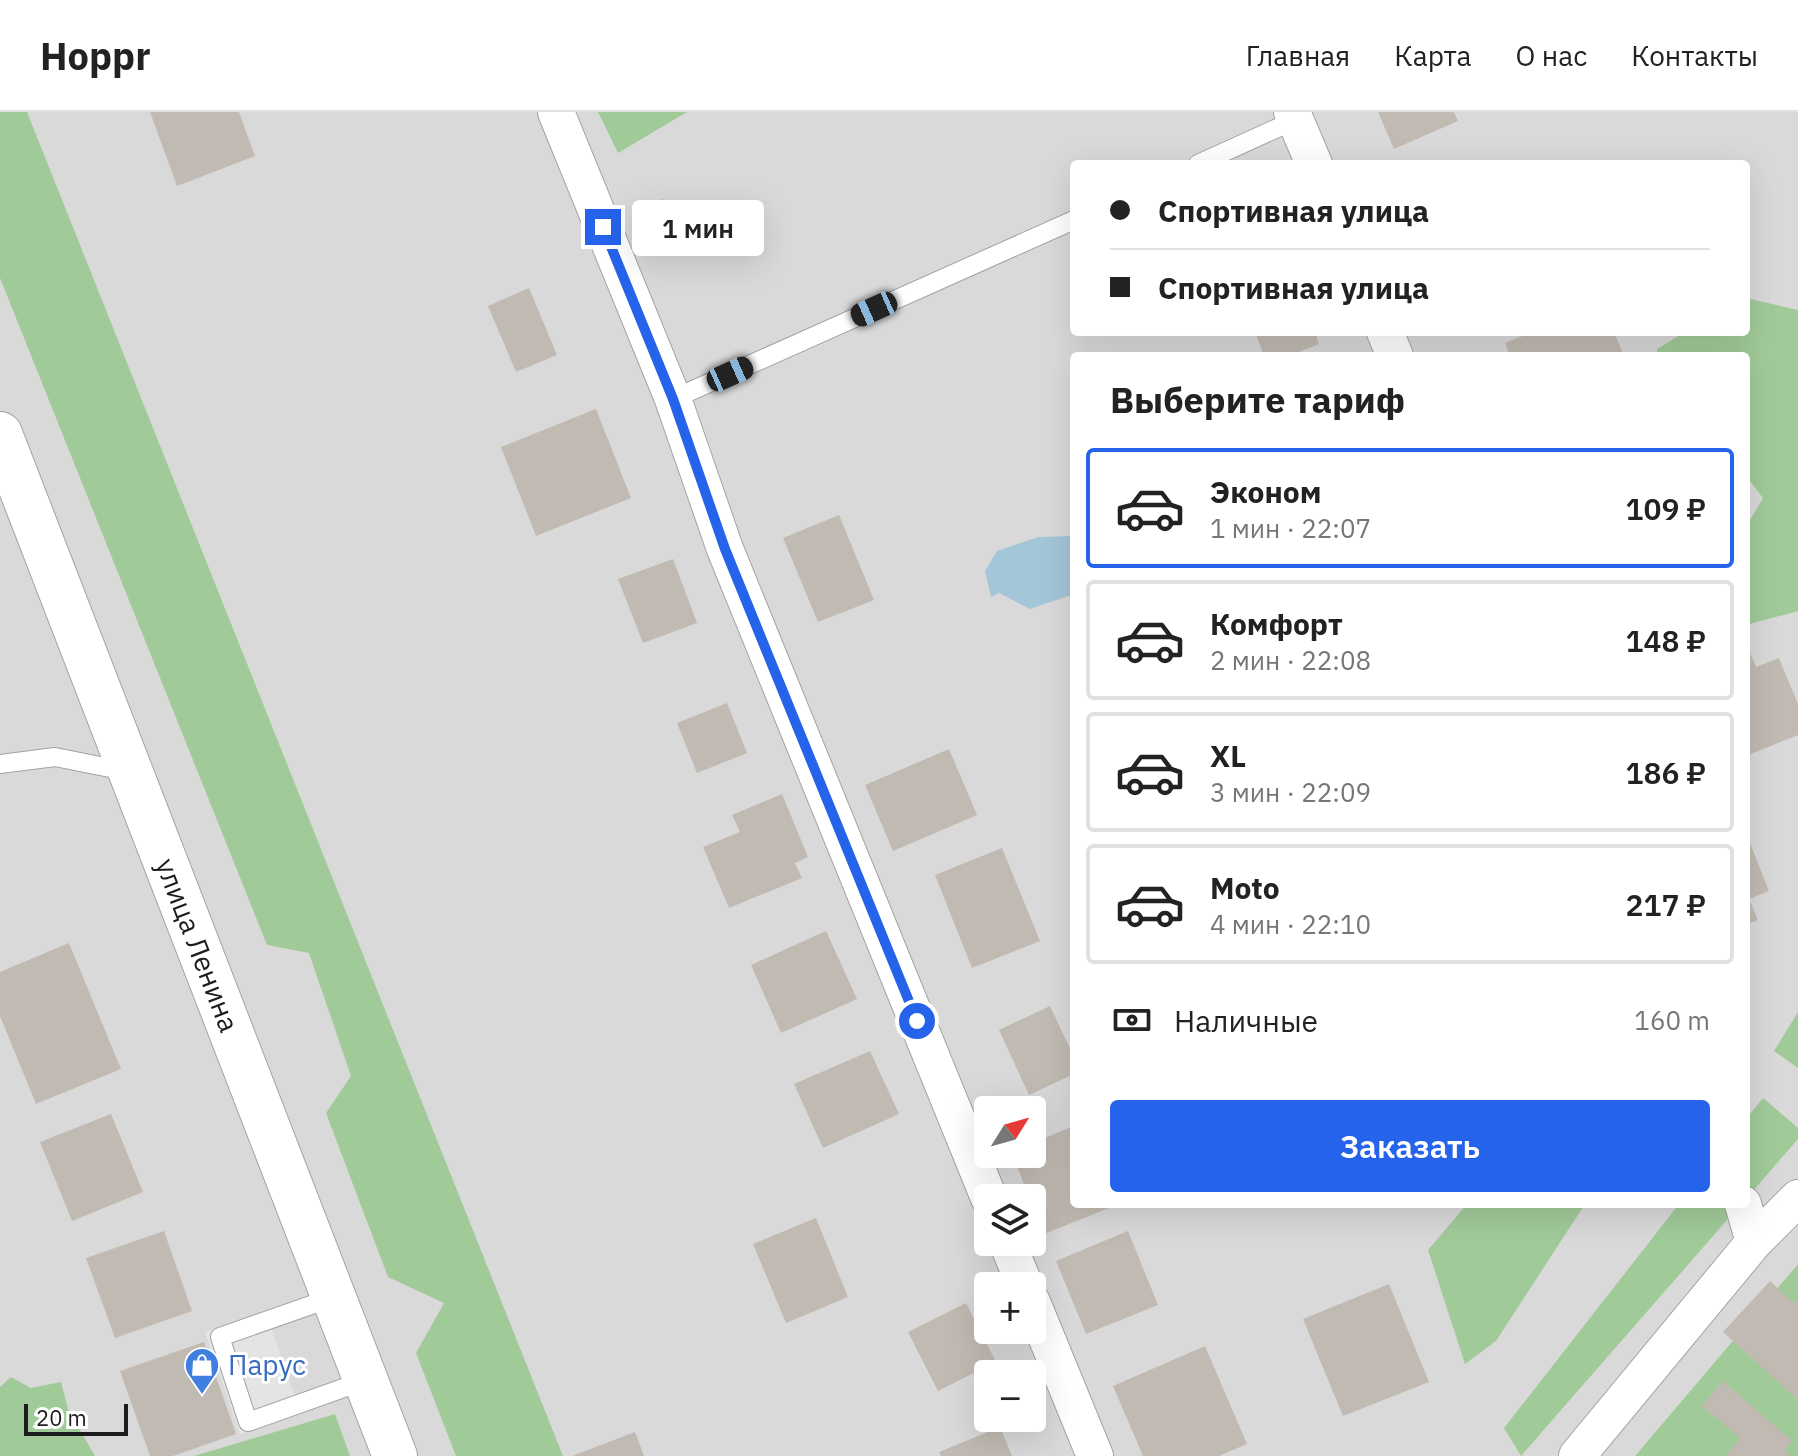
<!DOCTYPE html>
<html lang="ru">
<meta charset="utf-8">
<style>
:root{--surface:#fff;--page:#f2f2f2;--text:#222;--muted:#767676;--line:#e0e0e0;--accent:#2563eb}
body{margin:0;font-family:"IBM Plex Sans",sans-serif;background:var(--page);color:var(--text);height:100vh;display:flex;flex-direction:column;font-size:30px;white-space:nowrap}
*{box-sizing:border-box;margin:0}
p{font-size:26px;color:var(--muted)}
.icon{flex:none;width:44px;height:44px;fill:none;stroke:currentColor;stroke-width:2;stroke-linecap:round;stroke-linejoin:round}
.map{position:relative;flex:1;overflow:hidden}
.details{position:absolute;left:1070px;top:240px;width:680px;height:856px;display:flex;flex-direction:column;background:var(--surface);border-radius:8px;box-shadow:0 8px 32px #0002}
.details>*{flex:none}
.guide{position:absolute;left:1070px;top:48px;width:680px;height:176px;border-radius:8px;box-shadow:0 8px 32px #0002;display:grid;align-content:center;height:176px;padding:0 40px;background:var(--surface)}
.needle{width:52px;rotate:53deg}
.fabs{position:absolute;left:974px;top:984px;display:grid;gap:16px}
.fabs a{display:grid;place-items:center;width:72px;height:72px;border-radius:8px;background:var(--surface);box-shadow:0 8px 32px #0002;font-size:40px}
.scale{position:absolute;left:24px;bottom:20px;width:104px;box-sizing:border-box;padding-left:8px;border:4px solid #1c1c1c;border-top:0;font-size:22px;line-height:28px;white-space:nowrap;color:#1c1c1c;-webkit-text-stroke:6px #fff;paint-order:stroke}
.end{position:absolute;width:36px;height:36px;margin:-18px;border:10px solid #2563eb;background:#fff;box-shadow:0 0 0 4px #fff}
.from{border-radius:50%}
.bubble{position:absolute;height:56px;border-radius:8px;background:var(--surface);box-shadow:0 8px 32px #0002;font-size:26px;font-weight:600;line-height:56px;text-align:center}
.car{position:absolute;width:24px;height:48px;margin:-24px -12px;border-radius:10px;box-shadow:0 0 6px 2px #0007;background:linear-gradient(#222 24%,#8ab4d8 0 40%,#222 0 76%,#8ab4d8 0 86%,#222 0)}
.guide b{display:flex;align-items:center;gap:28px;height:76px;font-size:30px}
.guide b+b{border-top:2px solid var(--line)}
.guide i{width:20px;height:20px;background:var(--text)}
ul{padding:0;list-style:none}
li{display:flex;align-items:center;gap:24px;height:120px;margin:0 16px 12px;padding:0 24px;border:4px solid var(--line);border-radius:8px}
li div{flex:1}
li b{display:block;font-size:30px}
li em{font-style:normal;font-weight:600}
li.current{border-color:var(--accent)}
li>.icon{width:72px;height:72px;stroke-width:1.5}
h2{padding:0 40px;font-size:36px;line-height:96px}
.pay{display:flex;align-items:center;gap:20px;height:88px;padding:0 40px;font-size:30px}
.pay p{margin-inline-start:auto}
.cta{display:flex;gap:16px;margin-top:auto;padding:16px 40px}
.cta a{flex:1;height:92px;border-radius:8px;background:var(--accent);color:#fff;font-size:32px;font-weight:600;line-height:92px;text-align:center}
header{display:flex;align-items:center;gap:48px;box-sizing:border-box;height:112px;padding:0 40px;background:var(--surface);border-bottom:2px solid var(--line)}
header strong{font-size:38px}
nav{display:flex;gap:44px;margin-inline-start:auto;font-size:28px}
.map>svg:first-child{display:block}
</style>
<header>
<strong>Hoppr</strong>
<nav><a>Главная</a><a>Карта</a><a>О нас</a><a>Контакты</a></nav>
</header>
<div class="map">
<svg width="1798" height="1344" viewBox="0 0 1798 1344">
<rect width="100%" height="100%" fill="#edebe2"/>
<!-- residential -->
<path fill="#dad9d9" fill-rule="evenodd" d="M0,0h1798v1152l-163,192h-1635zM1074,52h672v168h-672zM1074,244h672v848h-672zM988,998h44v44h-44zM988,1086h44v44h-44zM988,1174h44v44h-44zM988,1262h44v44h-44z"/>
<!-- forest -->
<path fill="#a1ca99" d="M0,0h27l536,1344h-107l-40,-103 28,-50 -56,-26 -62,-164 25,-37 -42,-123 -42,-8 -267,-667z
M598,0h89l-69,41z
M1746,186l52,12v301l-52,14v-98l17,-29 -17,-22v-120h-89v-7l28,-17h61z
M1798,900v56l-24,-17z
M1763,986l35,30v11l-52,60v-80z
M1467,1092h118l-89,137 -31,23 -37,-114z
M1679,1092h62l-220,252 -17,-28z
M1798,1152v192h-163z
M11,1265l20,11 30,-6 7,27 27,47h-95v-69z
M335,1302l15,42h-156z"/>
<!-- parking -->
<path fill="#e4e4e4" d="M266,1201l35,101 -61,20 -35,-102z"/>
<!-- water -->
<path fill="#a4c6d9" d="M1074,424v58l-44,15 -31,-16 -8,4 -6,-26 12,-20 41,-14z"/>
<!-- building -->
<path fill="#c1bab2" d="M150,0h89l16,44 -78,30z
M1378,0h76l4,9 -64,28z
M664,87l12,32 -28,10 -12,-32z
M529,176l28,67 -41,17 -28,-66z
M1255,220h60l4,12 -30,12h-25z
M1532,220h82l10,24h-114l-5,-13z
M596,297l35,89 -95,38 -35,-89z
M839,403l35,85 -56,22 -35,-84z
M673,447l24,64 -54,20 -25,-64z
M1746,532l10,23 23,-9 19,46v31l-52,21z
M727,591l20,50 -50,20 -20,-50z
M949,637l28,66 -84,36 -28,-66z
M782,682l26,63 -13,6 7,15 -73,30 -26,-61 37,-15 -8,-17z
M1746,721l23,58 -20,8 9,21 -12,5z
M1002,736l38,93 -68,27 -37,-93z
M826,819l31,68 -76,34 -30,-68z
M69,831l52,126 -85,35 -36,-88v-44z
M1050,894l24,51v17l-45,21 -30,-65z
M870,939l29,63 -76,34 -29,-64z
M111,1002l32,78 -71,29 -32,-79z
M1074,1014v78h45l-75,30 -32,-80h20v-11z
M816,1106l32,79 -62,26 -33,-79z
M164,1119l28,80 -77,27 -29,-80z
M1128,1119l30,74 -72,29 -30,-73z
M1770,1169l23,22 5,-5v102l-75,-68z
M1389,1172l40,98 -86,34 -40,-97z
M966,1191l30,59 -58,29 -30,-59z
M204,1230l32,92 -63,22h-23l-30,-85z
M1205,1234l42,98 -28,12h-76l-30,-70z
M1723,1269l69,60 -8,10 6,5h-65l15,-18 -38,-32z
M1000,1315l12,29h-71l-2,-4z
M635,1320l9,24h-72z"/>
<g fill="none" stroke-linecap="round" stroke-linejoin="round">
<!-- service casing -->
<g stroke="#a3a3a3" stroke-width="20">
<path id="service" d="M1198,52l97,-44
M673,287l401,-179
M0,652l55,-7 75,15
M334,1185l-114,40 28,85 118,-42"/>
</g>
<!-- minor casing -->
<g stroke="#a3a3a3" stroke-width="38">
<path id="minor" d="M556,0l117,287 52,150 264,649
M1292,0l22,52
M1385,220l10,24
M1743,1092l11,38
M1007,1130l18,44
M1032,1190l63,154
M1577,1344l177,-214 44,-44"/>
</g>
<!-- tertiary casing -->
<g stroke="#a3a3a3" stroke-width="46">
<g id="tertiary">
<path id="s1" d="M0,322l395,1022"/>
</g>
</g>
<!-- service -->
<use href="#service" stroke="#fff" stroke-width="18"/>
<!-- minor -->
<use href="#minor" stroke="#fff" stroke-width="36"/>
<!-- tertiary -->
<use href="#tertiary" stroke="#fff" stroke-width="44"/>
</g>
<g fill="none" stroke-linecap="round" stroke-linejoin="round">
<!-- route -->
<path stroke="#2563eb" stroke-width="10" d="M603,115l70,172 52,150 192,472"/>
</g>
<!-- icons -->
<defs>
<g id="shop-pin" transform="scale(1.8)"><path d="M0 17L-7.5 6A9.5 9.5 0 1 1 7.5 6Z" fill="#3f7fe0" stroke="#fff"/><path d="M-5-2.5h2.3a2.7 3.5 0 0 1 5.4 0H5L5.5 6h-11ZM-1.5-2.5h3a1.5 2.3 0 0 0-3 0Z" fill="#fff"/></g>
</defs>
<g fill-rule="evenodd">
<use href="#shop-pin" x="202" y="1253"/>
</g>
<g text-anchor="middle" stroke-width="6" stroke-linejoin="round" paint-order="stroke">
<!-- street labels -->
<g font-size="28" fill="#1c1c1c" stroke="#fff">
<text dy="10" stroke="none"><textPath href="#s1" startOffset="548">улица Ленина</textPath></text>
</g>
<!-- shop labels -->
<g font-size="28" fill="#366cbe" stroke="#fff" text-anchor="start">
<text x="228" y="1263">Парус</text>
</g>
</g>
</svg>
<div class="fabs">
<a><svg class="needle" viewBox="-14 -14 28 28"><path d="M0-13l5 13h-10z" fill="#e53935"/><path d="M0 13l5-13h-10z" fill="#767676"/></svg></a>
<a><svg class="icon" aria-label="layers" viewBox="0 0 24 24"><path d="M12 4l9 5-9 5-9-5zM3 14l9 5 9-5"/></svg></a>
<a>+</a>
<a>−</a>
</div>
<div class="scale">20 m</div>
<i class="end from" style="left:917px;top:909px"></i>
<i class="end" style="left:603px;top:115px"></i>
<div class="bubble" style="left:632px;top:88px;width:132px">1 мин</div>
<i class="car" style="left:874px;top:197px;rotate:246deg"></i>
<i class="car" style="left:730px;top:262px;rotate:66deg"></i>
<div class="guide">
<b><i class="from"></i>Спортивная улица</b>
<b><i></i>Спортивная улица</b>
</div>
<section class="details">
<h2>Выберите тариф</h2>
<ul>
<li class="current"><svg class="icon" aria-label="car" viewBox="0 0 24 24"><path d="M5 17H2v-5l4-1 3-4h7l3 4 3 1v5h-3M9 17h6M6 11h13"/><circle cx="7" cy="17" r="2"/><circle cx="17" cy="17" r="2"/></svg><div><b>Эконом</b><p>1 мин · 22:07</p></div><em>109 ₽</em></li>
<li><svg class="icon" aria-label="car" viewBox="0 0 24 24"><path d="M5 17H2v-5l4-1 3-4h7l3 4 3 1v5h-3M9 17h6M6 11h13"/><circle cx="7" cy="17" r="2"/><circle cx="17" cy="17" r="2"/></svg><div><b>Комфорт</b><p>2 мин · 22:08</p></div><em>148 ₽</em></li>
<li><svg class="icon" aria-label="car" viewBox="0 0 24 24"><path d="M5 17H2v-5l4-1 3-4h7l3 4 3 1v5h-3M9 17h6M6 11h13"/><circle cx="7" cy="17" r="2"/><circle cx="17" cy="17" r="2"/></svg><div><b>XL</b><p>3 мин · 22:09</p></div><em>186 ₽</em></li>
<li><svg class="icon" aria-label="car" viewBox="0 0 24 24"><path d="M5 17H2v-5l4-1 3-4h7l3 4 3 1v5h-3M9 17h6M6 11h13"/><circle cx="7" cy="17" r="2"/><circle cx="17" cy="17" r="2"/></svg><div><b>Moto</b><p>4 мин · 22:10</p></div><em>217 ₽</em></li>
</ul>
<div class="pay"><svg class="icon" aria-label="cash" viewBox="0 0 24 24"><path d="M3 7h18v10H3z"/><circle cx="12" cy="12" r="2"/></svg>Наличные<p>160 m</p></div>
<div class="cta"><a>Заказать</a></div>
</section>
</div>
